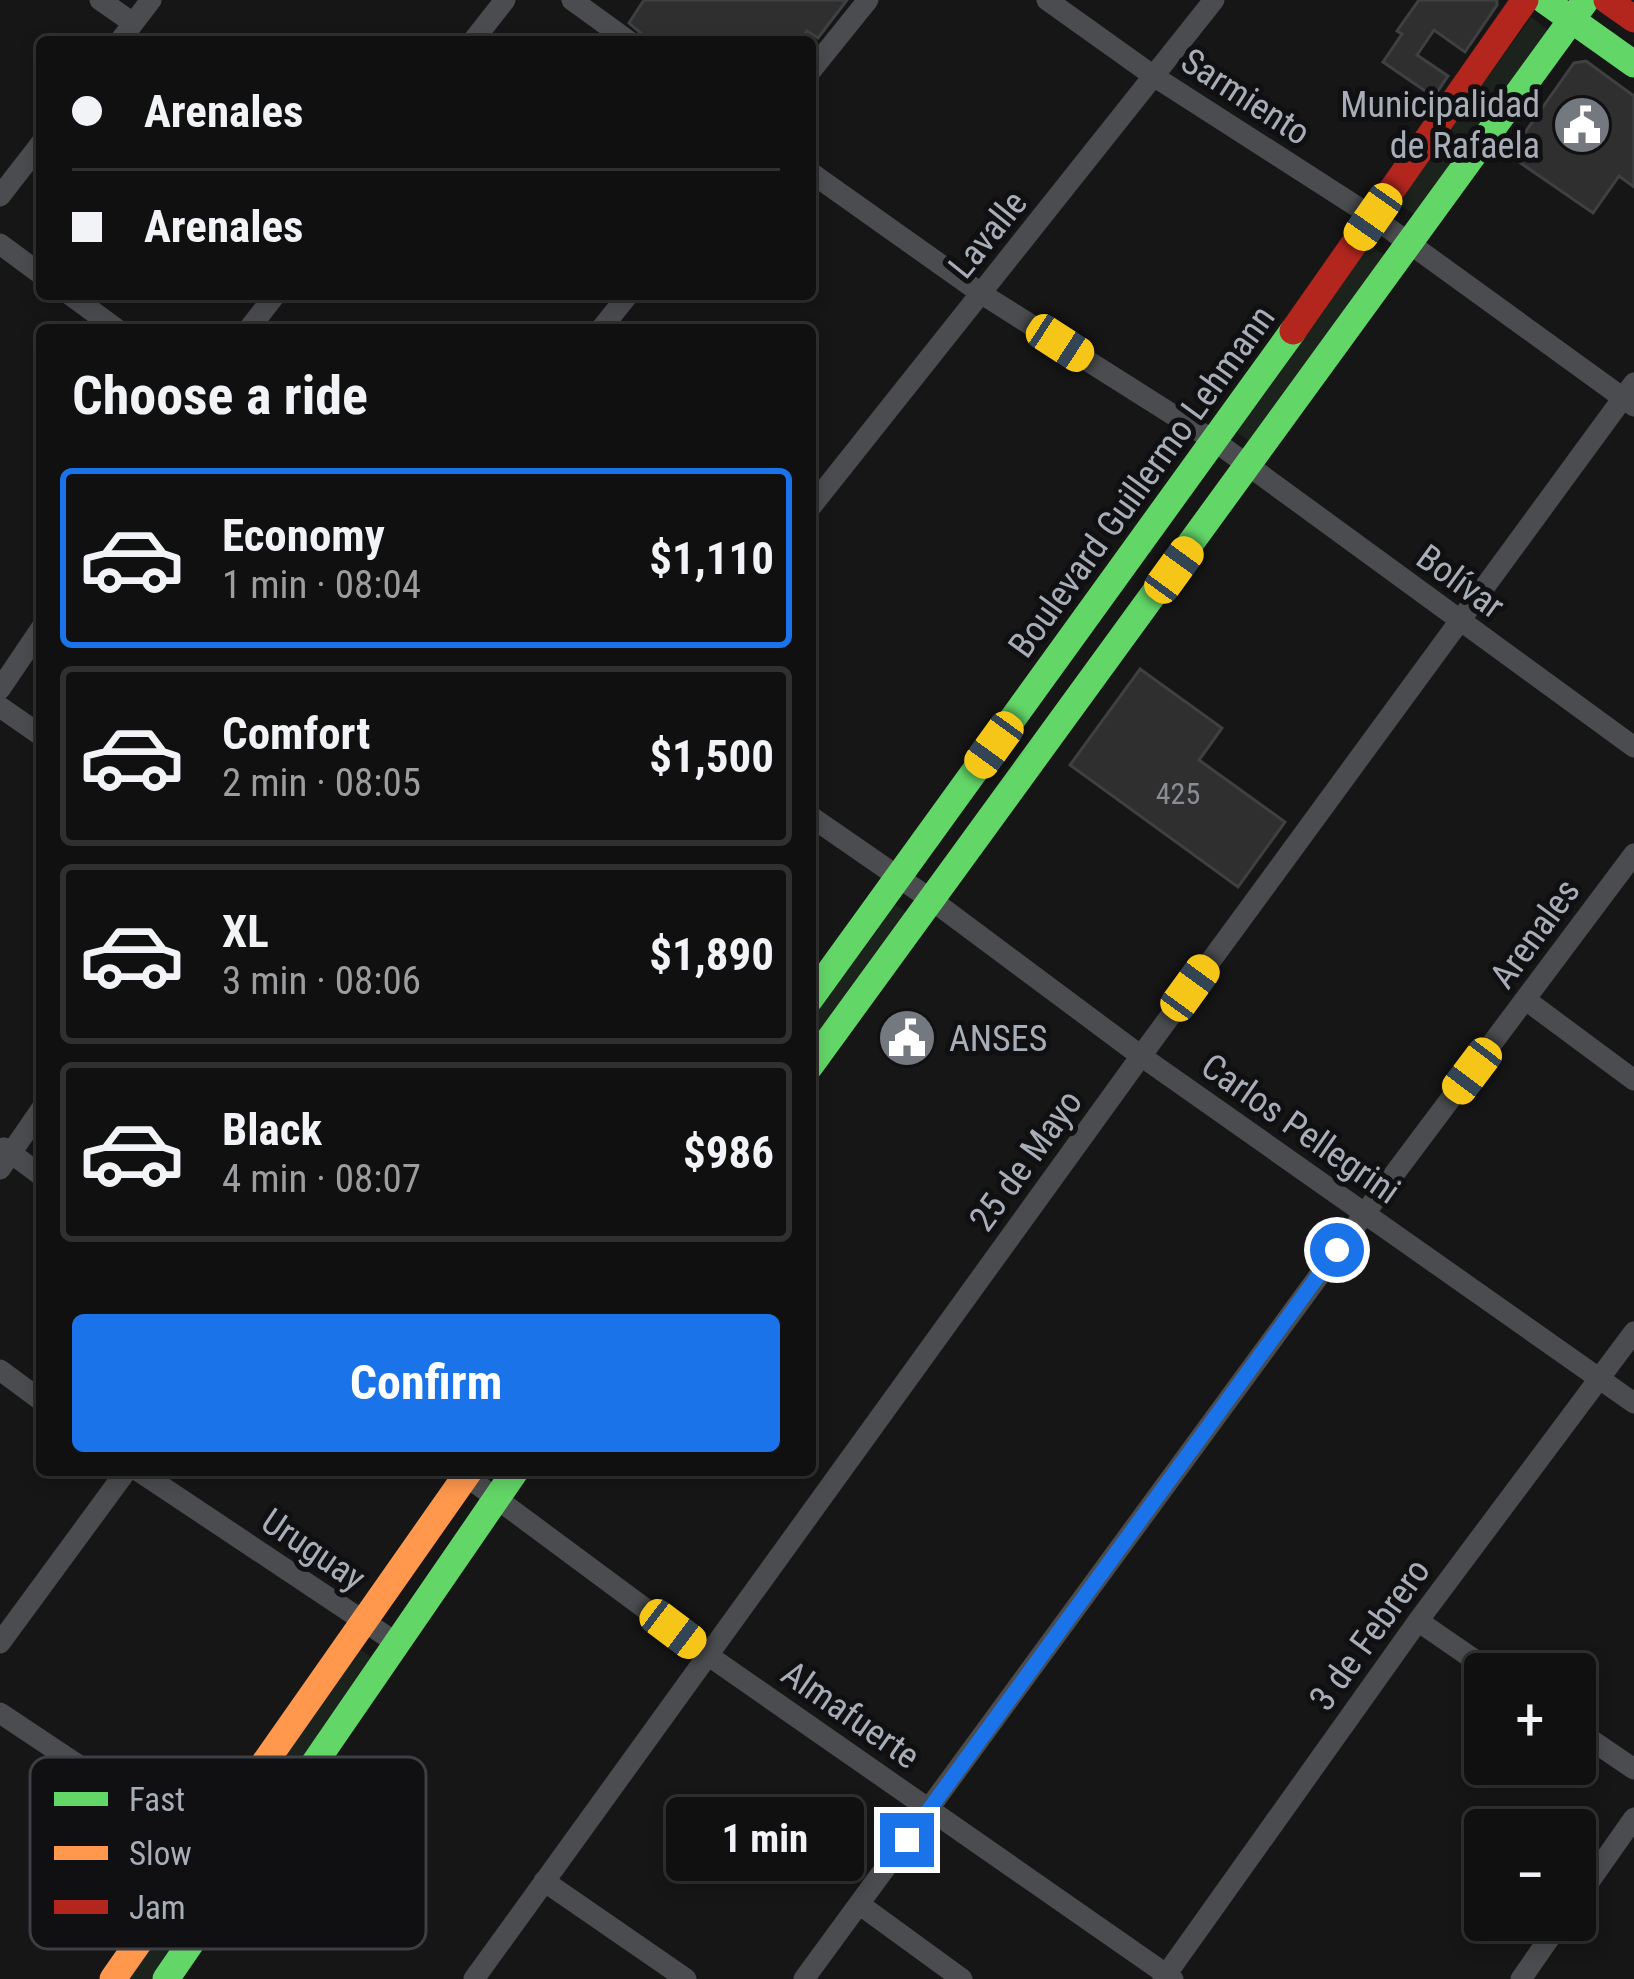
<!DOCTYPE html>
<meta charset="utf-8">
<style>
:root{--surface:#101010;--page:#191919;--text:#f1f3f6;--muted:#9c9d9f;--line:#303030;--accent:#1a73e8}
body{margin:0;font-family:"Roboto Condensed",sans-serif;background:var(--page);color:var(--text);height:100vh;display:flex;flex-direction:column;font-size:45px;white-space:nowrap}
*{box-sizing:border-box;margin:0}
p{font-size:39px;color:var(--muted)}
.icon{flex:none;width:66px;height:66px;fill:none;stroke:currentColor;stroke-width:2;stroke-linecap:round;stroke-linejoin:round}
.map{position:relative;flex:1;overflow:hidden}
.details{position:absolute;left:36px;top:324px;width:780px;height:1152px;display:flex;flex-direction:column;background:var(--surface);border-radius:12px;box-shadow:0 6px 18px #0003,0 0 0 3px var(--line)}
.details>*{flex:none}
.banner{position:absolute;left:36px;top:36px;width:780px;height:264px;border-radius:12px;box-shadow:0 6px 18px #0003,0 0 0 3px var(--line);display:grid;align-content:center;height:264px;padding:0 36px;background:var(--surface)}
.tools{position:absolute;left:1464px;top:1653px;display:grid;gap:24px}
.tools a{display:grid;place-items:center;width:132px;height:132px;border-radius:12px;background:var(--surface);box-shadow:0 6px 18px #0003,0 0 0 3px var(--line);font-size:60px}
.end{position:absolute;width:54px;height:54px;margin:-27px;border:15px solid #1a73e8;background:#fff;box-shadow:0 0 0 6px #fff}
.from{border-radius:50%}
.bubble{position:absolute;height:84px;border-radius:12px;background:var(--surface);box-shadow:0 6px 18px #0003,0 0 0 3px var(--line);font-size:39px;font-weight:700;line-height:84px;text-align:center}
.car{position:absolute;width:36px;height:72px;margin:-36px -18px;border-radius:15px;box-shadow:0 0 9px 3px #0007;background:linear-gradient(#f5c518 24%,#345 0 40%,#f5c518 0 76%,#345 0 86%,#f5c518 0)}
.banner b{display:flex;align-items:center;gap:42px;height:114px;font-size:45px}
.banner b+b{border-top:3px solid var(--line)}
.banner i{width:30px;height:30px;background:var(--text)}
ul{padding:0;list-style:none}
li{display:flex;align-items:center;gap:36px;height:180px;margin:0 24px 18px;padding:0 12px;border:6px solid var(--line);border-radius:12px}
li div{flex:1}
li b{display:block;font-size:45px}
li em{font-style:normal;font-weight:700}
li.on{border-color:var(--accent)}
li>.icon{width:108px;height:108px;stroke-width:1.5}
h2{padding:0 36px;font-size:54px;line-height:144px}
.action{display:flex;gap:24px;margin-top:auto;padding:24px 36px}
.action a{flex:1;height:138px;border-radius:12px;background:var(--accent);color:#fff;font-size:48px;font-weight:700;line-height:138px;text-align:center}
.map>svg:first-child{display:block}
</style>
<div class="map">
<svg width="1634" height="1979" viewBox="0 0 1634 1979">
<rect width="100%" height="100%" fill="#161616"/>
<!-- green -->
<path fill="#1c231d" d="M1531,17l18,14 -133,185 -19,-13z
M1368,244l19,13 -134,187 -19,-14z
M891,901l19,14 -100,137v-40z
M356,1646l19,14 -132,189 -18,-14z
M199,1875l18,13 -62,91h-28z"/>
<!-- building -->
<path fill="#2f2f30" stroke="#3e4042" stroke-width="3" d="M644,0h203l-29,38 -11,-7 -8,11h-148l-22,-19z
M1419,0h78v5l-32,47 -31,-22 -17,25 31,21 -14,21 -51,-35 19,-28 -5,-3z
M1586,61l48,35v91l-15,-11 -26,37 -84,-58 65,-92z
M1140,669l82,59 -23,32 86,62 -47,65 -168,-122z"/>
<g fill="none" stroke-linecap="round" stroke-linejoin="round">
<!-- street -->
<path stroke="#4a4c4f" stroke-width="21" d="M100,0l33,23
M572,0l58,42
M1047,0l108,77 218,140 261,189
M119,42l32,-42
M472,42l33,-42
M810,72l58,-72
M810,172l172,122 234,148 418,305
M0,196l42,-54
M0,244l42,31
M69,294l49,36
M248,330l28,-36
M600,330l29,-36
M810,508l404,-508
M0,689l42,-62
M0,707l42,29
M810,816l123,85 208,155 493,347
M1526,1000l108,80
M4,1148l38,28
M0,1169l42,-61
M0,1370l42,31
M137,1470l258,172
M458,1470l251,186 464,323
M1418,1621l77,53
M0,1643l127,-173
M0,1713l239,159
M1575,1729l59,40
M544,1881l142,98
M1575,1902l59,-84
M859,1904l103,75
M474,1979l667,-923 493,-673
M804,1979l561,-766 269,-359
M1163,1979l255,-358 216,-289
M1521,1979l41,-59"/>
<!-- fast -->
<path stroke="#63d668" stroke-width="27" d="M1544,0l90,64
M810,999l483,-668
M810,1066l776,-1066
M166,1979l350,-509"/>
<!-- slow -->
<path stroke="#ff974d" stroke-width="27" d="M113,1979l357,-509"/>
<!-- jam -->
<path stroke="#b3261e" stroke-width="27" d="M1607,0l27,19
M1293,331l232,-331"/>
</g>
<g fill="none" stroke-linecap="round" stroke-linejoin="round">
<!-- route -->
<path stroke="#1a73e8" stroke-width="15" d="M907,1840l430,-590"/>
</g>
<!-- icons -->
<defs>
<g id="civic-disc" transform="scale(3)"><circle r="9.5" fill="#74797f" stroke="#101012"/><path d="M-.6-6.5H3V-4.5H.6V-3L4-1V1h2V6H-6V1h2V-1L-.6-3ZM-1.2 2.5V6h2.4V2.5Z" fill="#fff"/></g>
</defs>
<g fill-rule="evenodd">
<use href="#civic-disc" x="1582" y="125"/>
<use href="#civic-disc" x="907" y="1038"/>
</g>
<g text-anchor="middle" stroke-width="10" stroke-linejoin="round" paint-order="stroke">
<!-- number labels -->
<g font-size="30" fill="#898e95">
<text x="1178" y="804">425</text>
</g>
<!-- street labels -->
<g font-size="36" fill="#a7aeb7" stroke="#101012">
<text transform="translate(1246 96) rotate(33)" y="13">Sarmiento</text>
<text transform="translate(987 234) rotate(-51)" y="13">Lavalle</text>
<text transform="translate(1141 481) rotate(-54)" y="13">Boulevard Guillermo Lehmann</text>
<text transform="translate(1461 581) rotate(36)" y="13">Bolívar</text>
<text transform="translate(1534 933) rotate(-54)" y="13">Arenales</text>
<text transform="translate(1301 1128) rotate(35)" y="13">Carlos Pellegrini</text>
<text transform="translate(1025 1160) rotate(-54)" y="13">25 de Mayo</text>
<text transform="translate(314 1549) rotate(34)" y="13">Uruguay</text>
<text transform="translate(1369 1634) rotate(-54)" y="13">3 de Febrero</text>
<text transform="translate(851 1714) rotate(35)" y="13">Almafuerte</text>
</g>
<!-- poi labels -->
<g font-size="36" fill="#a7aeb7" stroke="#101012" text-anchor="end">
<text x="1540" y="117">Municipalidad<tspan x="1540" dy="41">de Rafaela</tspan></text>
<text x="949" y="1051" text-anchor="start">ANSES</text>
</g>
</g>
<!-- legend -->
<rect x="30" y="1757" width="396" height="192" rx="18" fill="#101012" stroke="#3d3f44" stroke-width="3"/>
<rect x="54" y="1792" width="54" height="14" fill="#63d668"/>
<rect x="54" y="1846" width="54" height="14" fill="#ff974d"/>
<rect x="54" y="1900" width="54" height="14" fill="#b3261e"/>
<g font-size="33" fill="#a7aeb7">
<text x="129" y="1811">Fast</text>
<text x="129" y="1865">Slow</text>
<text x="129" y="1919">Jam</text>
</g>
</svg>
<div class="tools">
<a>+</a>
<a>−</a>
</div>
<i class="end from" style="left:1337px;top:1250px"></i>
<i class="end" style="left:907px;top:1840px"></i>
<div class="bubble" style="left:666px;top:1797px;width:198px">1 min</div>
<i class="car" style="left:1373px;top:217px;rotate:215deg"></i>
<i class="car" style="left:1060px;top:343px;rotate:123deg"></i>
<i class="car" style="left:1174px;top:570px;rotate:36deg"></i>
<i class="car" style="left:994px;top:745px;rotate:216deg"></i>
<i class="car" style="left:1190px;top:988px;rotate:36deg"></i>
<i class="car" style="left:1472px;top:1071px;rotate:217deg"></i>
<i class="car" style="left:673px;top:1629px;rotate:127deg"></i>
<div class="banner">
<b><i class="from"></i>Arenales</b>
<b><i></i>Arenales</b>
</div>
<section class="details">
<h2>Choose a ride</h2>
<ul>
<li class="on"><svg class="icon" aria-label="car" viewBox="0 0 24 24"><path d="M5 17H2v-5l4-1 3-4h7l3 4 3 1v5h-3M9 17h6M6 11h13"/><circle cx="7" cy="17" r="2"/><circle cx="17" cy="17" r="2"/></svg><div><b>Economy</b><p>1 min · 08:04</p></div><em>$1,110</em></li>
<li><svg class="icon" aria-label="car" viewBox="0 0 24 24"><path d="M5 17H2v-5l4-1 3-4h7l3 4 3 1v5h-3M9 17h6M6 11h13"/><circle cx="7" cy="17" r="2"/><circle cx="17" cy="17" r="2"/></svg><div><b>Comfort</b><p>2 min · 08:05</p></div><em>$1,500</em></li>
<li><svg class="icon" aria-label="car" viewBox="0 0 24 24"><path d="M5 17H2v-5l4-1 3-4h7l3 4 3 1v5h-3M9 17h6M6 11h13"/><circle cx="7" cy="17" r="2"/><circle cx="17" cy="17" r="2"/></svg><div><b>XL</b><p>3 min · 08:06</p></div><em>$1,890</em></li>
<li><svg class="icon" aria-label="car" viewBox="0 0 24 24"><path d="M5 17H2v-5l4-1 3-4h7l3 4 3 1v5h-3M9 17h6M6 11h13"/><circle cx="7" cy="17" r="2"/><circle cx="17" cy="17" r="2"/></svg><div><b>Black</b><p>4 min · 08:07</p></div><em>$986</em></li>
</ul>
<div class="action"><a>Confirm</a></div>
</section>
</div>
